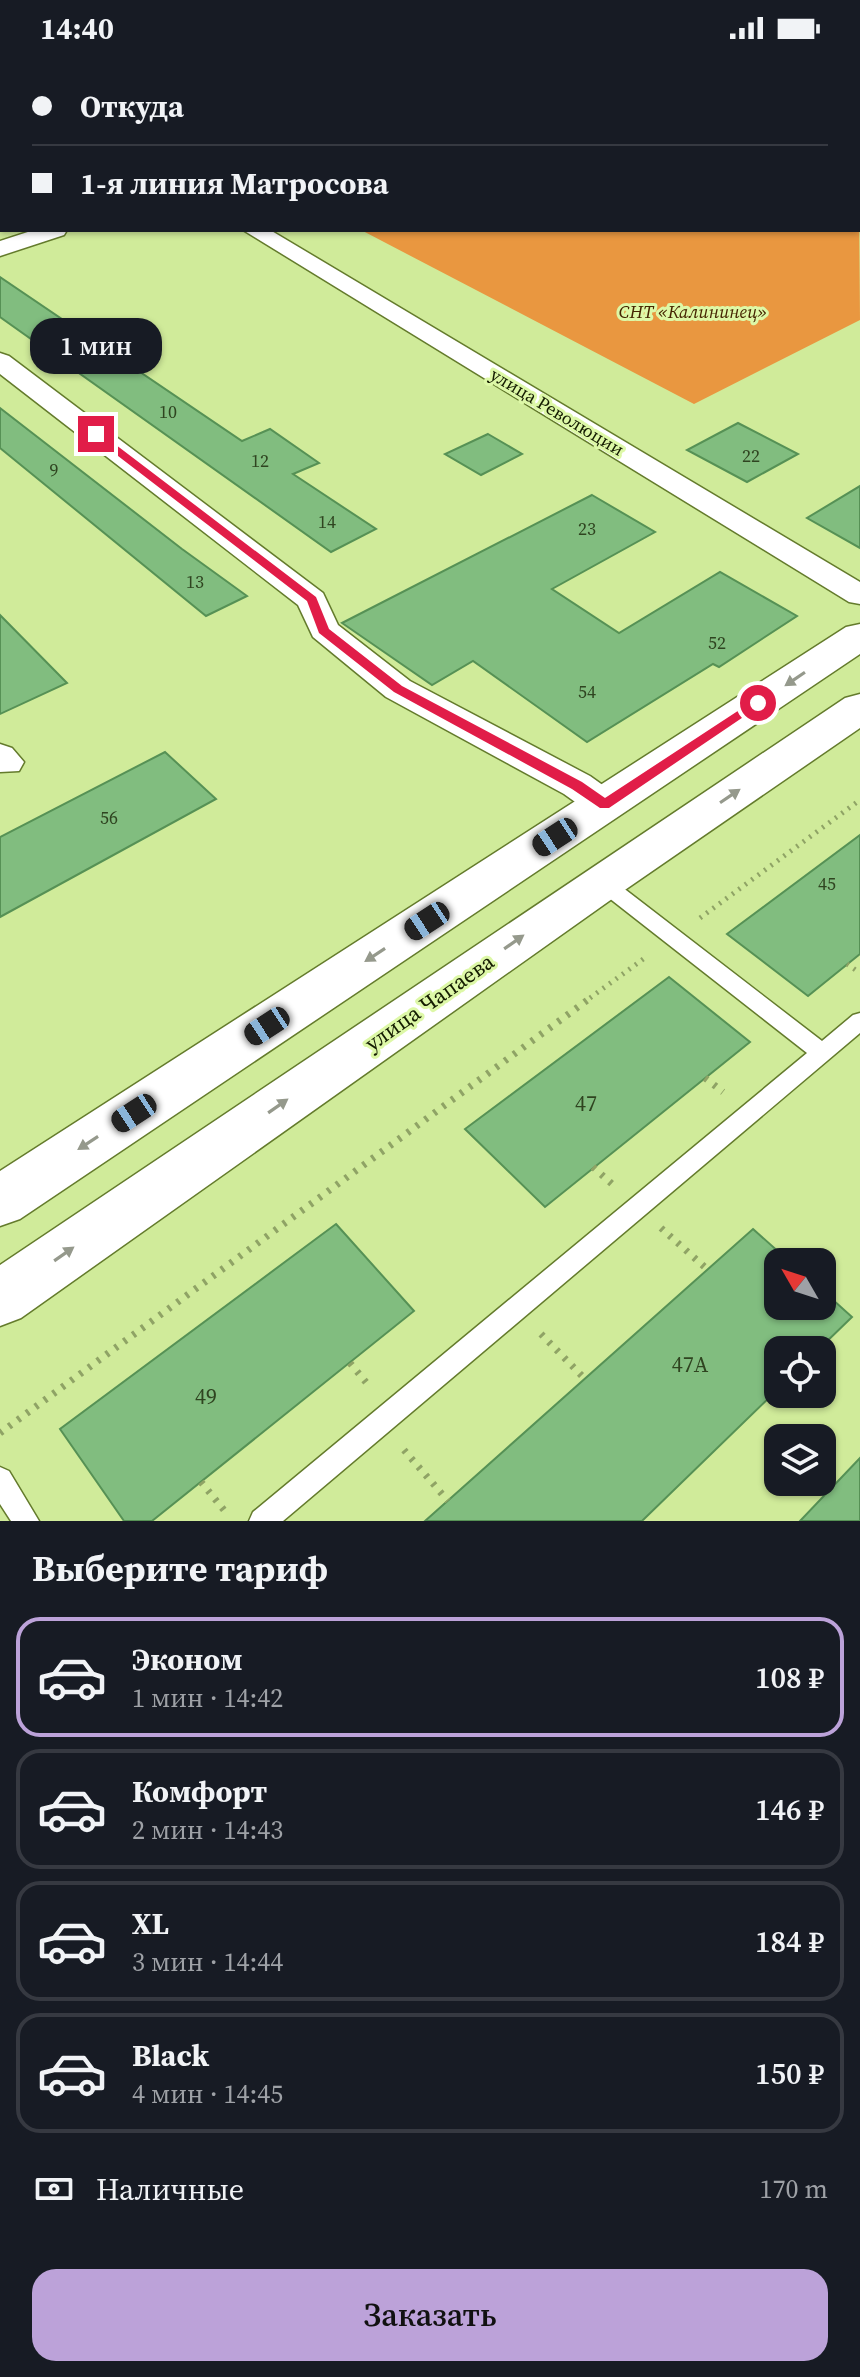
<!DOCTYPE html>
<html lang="ru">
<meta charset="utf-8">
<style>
:root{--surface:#171b24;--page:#20242c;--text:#f1f3f6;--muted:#9ea1a6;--line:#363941;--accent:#bca2d9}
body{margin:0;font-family:"Source Serif 4",serif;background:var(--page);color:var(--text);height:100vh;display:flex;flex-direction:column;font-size:30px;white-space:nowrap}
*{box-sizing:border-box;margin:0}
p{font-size:26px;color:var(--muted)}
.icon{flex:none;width:44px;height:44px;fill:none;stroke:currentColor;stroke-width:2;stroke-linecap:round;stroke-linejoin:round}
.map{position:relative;height:1465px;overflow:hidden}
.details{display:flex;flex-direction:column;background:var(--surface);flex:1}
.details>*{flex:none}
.guide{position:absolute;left:0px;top:0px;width:860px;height:176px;box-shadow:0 2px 6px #0004;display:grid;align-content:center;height:176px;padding:0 32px;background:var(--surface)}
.needle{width:52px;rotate:309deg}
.fabs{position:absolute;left:764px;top:1192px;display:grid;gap:16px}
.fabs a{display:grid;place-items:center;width:72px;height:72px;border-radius:16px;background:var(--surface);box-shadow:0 2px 6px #0004;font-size:40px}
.end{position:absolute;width:36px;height:36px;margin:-18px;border:10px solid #e11d48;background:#fff;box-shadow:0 0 0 4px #fff}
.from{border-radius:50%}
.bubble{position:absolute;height:56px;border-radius:24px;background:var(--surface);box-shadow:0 2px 6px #0004;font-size:26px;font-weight:600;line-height:56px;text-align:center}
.car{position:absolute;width:24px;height:48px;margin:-24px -12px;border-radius:10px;box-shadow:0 0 6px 2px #0007;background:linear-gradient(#222 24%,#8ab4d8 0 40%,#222 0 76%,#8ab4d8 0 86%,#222 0)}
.guide b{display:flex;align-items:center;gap:28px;height:76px;font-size:30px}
.guide b+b{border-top:2px solid var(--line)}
.guide i{width:20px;height:20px;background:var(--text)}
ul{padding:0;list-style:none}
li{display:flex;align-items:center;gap:24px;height:120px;margin:0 16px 12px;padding:0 16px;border:4px solid var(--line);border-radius:24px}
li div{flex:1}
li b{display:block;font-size:30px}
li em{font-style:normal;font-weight:600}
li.current{border-color:var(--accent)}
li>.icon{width:72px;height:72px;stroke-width:1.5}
h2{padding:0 32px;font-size:36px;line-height:96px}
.pay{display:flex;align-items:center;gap:20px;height:88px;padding:0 32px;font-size:30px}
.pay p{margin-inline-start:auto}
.action{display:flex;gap:16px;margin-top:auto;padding:16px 32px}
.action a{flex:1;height:92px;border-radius:24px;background:var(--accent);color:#111;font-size:32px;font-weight:600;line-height:92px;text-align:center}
.status{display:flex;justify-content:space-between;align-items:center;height:56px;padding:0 40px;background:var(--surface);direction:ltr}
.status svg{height:22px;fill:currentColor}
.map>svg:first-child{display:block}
</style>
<div class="status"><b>14:40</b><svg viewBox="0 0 49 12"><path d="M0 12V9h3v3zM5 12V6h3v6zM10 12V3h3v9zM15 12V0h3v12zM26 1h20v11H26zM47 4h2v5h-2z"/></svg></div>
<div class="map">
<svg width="860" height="1465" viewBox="0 0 860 1465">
<rect width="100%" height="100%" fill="#d0eb9a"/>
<!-- green -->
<path fill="#e99740" d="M346,0h441l6,2h-454z
M858,25l2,239 -166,84 -333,-174h497z"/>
<!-- building -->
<path fill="#81bd7f" stroke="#569155" stroke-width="2" d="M0,221l242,164 28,-12 49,34 -26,11 83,55 -45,23 -331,-235z
M0,352l182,141 65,47 -41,20 -206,-168z
M738,367l60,31 -51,28 -60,-32z
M488,378l34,20 -41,21 -36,-21z
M860,430v62l-53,-30z
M592,439l63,37 -103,57 67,44 101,-61 77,44 -78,51 -6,-3 -126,78 -114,-81 -41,24 -90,-62z
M0,559l67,68 -67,31z
M165,696l51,47 -216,118v-80z
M860,779v119l-52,42 -81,-62z
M669,921l81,65 -205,165 -80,-78z
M336,1168l78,87 -262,210h-28l-64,-92z
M753,1173l37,33h-12v44h44v-16l30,27 -34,33h-40v39l-136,132h-217z
M860,1402v63h-60z"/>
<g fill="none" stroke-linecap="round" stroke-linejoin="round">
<!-- service casing -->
<g stroke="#647b2c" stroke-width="3">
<path id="service" d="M68,0h16l-18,2z
M2,17v6l-2,1v-6z
M0,48l2,1v6l-2,-1z
M602,819l7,2 213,164 31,-26 7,-2v20l-577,488h-34l4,-9 554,-459 -212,-166 -3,-5 3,-5z
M0,1411l9,4 30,50h-28l-11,-17z"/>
</g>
<!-- minor casing -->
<g stroke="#647b2c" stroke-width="3">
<path id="minor" d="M0,67h2v12h-2z
M34,174h33l-3,5 -64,21v-15z
M243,174h27l590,352v22l-11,-2z
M0,297l9,3 314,237 15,32 72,56 180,95 28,20 5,9 -5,9 -13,4 -13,-4 -28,-20 -178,-97 -73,-60 -15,-32 -298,-231z
M0,688l12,4 12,14 -5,9 -19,1z"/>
</g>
<!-- tertiary casing -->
<g stroke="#647b2c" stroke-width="3">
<path id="tertiary" d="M860,568v30l-840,565 -20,7v-55l846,-544z
M860,638v34l-241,166 -598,424 -21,8v-61l845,-567z"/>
</g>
<!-- path-far1 -->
<path stroke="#8fa365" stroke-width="5" stroke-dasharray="2 6" stroke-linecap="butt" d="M700,862l160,-118
M847,908l13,9
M590,942l56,-41"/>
<!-- path -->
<path stroke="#8fa365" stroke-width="7" stroke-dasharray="3 8" stroke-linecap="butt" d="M705,1022l18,14
M593,1111l19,17
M661,1172l47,42
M541,1278l44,45
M350,1307l20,24
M0,1377l593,-437
M404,1394l44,51
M201,1426l27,33"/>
<!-- service -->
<use href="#service" fill="#fff" fill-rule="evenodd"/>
<!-- minor -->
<use href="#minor" fill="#fff" fill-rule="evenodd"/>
<!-- tertiary -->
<use href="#tertiary" fill="#fff" fill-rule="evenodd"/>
</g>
<!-- one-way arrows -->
<defs><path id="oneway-solid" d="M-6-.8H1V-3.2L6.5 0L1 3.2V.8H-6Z" transform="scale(2)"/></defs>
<g fill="#95998c">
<use href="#oneway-solid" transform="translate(795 623) rotate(146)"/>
<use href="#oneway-solid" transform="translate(730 740) rotate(-34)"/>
<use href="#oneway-solid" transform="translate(514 886) rotate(-35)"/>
<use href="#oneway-solid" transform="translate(375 899) rotate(147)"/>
<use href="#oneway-solid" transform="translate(278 1050) rotate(-35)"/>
<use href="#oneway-solid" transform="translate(88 1087) rotate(147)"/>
<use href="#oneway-solid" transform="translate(64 1198) rotate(-35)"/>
</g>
<!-- route -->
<path fill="#e11d48" d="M92,376h7l217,165 13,32 73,57 180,96 23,16 148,-97 11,2 -155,105h-9l-28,-19 -178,-97 -75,-59 -12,-32 -215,-165z"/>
<g text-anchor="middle" stroke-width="6" stroke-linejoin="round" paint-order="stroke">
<!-- far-park labels -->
<g font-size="18" font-style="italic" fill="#452400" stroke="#ddf8a7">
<text x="693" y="262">СНТ «Калининец»</text>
</g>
<!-- number labels -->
<g font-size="18" fill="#2f4420">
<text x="168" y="362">10</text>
<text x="751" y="406">22</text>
<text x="260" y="411">12</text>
<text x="54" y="420">9</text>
<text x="327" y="472">14</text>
<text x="587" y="479">23</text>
<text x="195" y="532">13</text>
<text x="717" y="593">52</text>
<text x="587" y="642">54</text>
<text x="109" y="768">56</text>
<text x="827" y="834">45</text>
</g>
<!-- far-street labels -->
<g font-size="18" fill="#141c00" stroke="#ddf8a7">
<text transform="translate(557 356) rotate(31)" y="6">улица Революции</text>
</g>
<!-- street labels -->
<g font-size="22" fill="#141c00" stroke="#ddf8a7">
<text transform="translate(429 946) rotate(-35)" y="8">улица Чапаева</text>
</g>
<!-- near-number labels -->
<g font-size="22" fill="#2f4420">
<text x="586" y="1055">47</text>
<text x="690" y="1316">47А</text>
<text x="206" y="1348">49</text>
</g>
</g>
</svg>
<div class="fabs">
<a><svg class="needle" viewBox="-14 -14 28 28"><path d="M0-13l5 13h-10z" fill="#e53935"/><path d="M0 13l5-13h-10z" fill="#9ea1a6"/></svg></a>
<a><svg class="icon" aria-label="locate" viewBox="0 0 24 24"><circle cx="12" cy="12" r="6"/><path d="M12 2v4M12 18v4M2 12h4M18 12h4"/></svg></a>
<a><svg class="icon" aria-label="layers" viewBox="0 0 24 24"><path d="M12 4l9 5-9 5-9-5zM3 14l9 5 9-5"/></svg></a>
</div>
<i class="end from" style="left:758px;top:647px"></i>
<i class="end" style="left:96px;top:378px"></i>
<div class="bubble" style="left:30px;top:262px;width:132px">1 мин</div>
<i class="car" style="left:555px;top:781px;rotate:237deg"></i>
<i class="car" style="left:427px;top:865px;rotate:237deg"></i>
<i class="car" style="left:267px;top:970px;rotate:237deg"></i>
<i class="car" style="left:134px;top:1057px;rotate:237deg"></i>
<div class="guide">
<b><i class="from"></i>Откуда</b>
<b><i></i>1-я линия Матросова</b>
</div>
</div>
<section class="details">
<h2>Выберите тариф</h2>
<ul>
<li class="current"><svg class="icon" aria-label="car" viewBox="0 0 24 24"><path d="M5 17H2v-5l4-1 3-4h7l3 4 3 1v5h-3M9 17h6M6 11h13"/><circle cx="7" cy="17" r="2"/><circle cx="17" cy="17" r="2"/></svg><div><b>Эконом</b><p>1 мин · 14:42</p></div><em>108 ₽</em></li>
<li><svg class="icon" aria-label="car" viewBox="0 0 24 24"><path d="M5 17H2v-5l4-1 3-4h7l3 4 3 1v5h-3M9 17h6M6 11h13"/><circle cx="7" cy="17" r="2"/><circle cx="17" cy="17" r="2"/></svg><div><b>Комфорт</b><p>2 мин · 14:43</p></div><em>146 ₽</em></li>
<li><svg class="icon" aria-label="car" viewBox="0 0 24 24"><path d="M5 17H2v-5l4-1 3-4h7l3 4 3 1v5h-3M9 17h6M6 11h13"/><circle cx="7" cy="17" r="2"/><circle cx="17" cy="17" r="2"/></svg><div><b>XL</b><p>3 мин · 14:44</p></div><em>184 ₽</em></li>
<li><svg class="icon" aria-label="car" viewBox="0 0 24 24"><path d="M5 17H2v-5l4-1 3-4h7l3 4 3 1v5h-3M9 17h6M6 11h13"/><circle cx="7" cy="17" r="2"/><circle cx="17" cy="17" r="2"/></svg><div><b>Black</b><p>4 мин · 14:45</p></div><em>150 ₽</em></li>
</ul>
<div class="pay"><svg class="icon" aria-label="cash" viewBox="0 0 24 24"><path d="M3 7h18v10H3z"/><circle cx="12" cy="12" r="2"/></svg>Наличные<p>170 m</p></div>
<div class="action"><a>Заказать</a></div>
</section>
